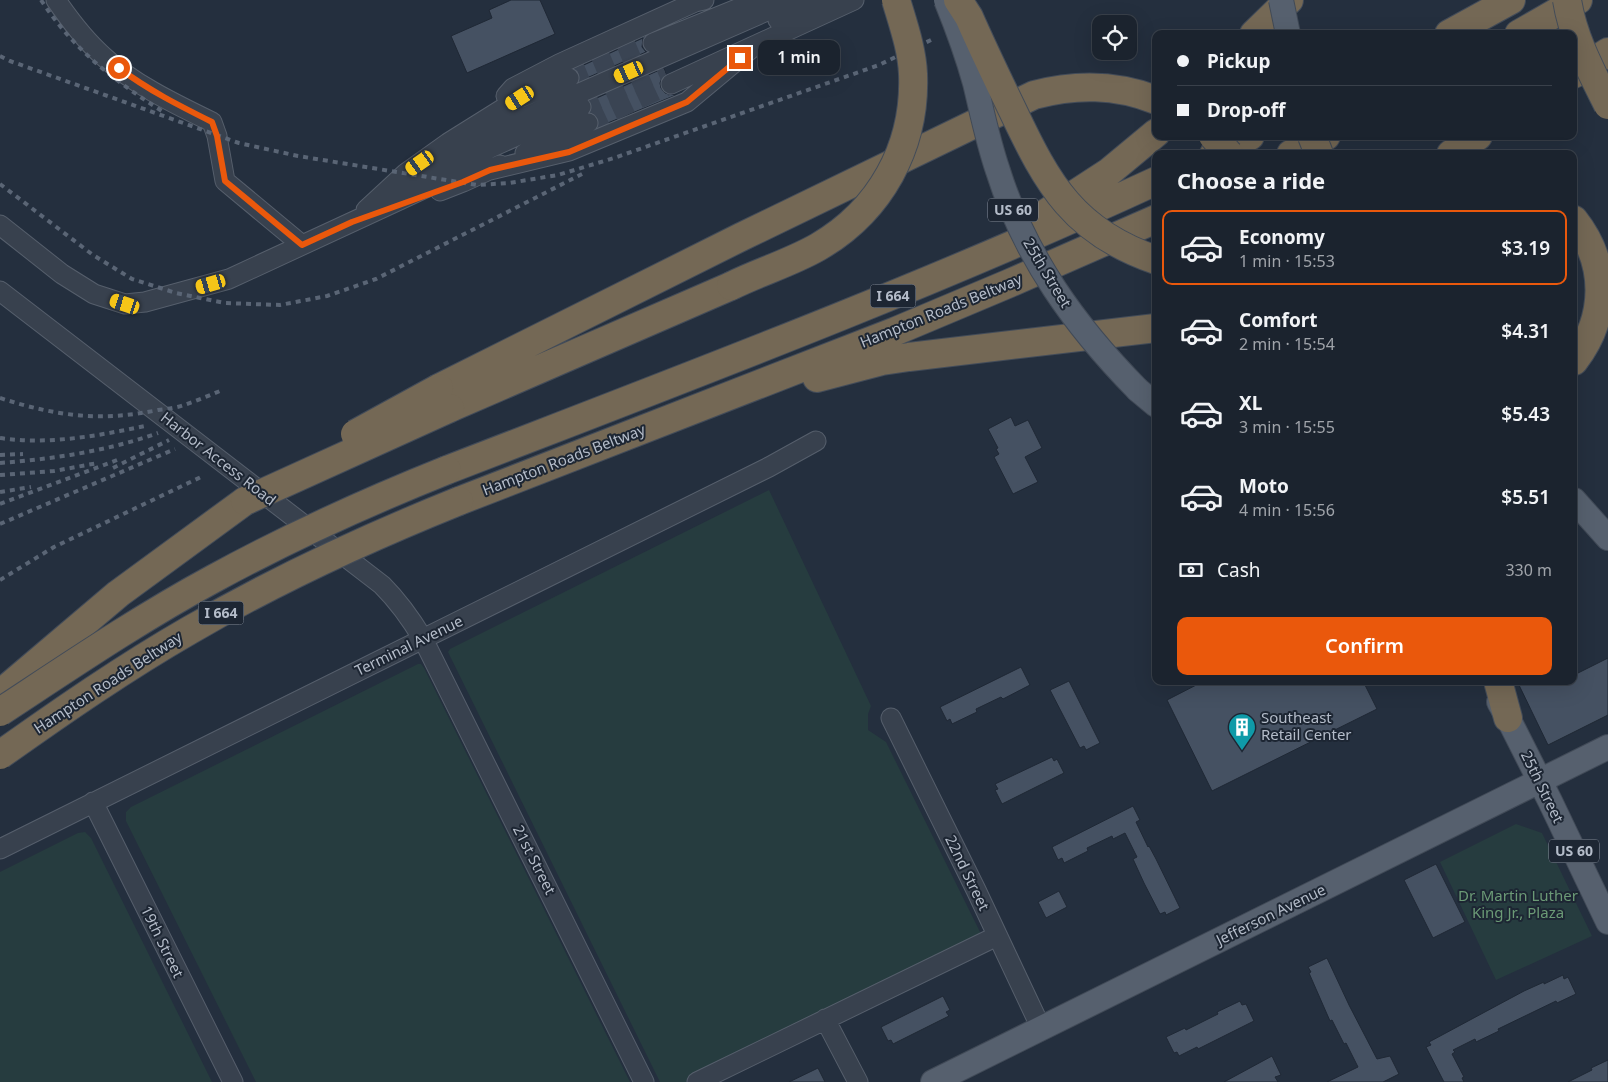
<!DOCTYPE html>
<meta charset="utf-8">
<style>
:root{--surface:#1b232e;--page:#242b36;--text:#f1f3f6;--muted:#a0a4aa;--line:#39404a;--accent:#ea580c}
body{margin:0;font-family:"Noto Sans",sans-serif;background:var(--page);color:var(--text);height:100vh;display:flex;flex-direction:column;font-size:19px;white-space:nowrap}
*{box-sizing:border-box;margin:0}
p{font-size:16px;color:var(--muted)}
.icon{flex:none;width:28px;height:28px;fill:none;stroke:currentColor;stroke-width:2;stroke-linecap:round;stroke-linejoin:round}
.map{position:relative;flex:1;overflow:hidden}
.sheet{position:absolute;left:1152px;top:150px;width:425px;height:535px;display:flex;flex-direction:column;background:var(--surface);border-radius:10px;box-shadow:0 5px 20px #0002,0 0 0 1px var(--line)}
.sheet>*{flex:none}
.guide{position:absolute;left:1152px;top:30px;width:425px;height:110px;border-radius:10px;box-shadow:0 5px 20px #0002,0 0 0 1px var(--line);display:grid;align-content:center;height:110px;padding:0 25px;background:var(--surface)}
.fabs{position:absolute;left:1092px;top:15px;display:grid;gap:10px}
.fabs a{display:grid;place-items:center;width:45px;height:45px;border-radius:10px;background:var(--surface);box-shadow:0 5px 20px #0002,0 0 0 1px var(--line);font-size:25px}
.end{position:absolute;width:22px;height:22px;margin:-11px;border:6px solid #ea580c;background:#fff;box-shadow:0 0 0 2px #fff}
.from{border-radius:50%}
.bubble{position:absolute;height:35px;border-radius:10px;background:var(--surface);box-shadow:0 5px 20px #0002,0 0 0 1px var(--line);font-size:16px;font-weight:600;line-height:35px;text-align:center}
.car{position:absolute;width:15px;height:30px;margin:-15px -8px;border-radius:6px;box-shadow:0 0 4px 1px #0007;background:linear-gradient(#f5c518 24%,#345 0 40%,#f5c518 0 76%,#345 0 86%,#f5c518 0)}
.guide b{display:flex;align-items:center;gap:18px;height:48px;font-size:19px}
.guide b+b{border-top:1px solid var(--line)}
.guide i{width:12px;height:12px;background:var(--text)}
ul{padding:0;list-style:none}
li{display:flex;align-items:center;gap:15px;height:75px;margin:0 10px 8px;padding:0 15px;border:2px solid transparent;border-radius:10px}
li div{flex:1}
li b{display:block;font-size:19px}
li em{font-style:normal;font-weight:600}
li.on{border-color:var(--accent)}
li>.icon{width:45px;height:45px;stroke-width:1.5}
h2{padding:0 25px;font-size:22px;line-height:60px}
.pay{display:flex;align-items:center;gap:12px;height:55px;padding:0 25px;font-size:19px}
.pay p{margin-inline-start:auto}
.cta{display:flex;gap:10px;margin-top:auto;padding:10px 25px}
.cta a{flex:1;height:58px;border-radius:10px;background:var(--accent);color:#fff;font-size:20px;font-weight:600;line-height:58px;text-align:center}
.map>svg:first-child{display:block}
</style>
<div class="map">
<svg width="1608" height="1082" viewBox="0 0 1608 1082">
<rect width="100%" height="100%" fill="#242f3e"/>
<!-- green -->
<path fill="#263c3f" d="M769,490l102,216 -3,8v16l18,12 96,194 -296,146h-26l-212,-430 2,-3z
M418,664h3l3,4 206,414h-374l-130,-261v-9l5,-5z
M1516,824l26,9 50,103 -96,44 -56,-118z
M85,832l6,6 121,244h-212v-210l78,-39z"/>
<!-- building -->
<path fill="#455162" stroke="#1f2835" d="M511,0h29l15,34 -88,39 -16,-37 41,-18 -3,-8z
M643,38l-1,9 4,5 -66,29v-7l-5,-5z
M664,68l2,6 -4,4 -2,5 1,5 4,5 11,2 -78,32v-9l-7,-6 1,-4 -2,-7z
M1011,417l4,9 13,-6 14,28 -17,9 13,25 -25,12 -19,-37 5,-3 -3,-5 2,-1 -10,-19z
M1608,658v57l-60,30 -31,-64h57v-6z
M1021,667l9,18 -27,14 -2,-2 -25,12 1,3 -25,12 -2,-5 -3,2 -7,-14z
M1069,681l31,62 -14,7 -2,-4 -4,2 -30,-58z
M1204,681h159l14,28 -165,82 -45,-91z
M1052,757l2,4 3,-2 7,14 -62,31 -7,-14 3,-1 -3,-5z
M1133,806l7,14 -4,2 12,25 1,-1 7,13 24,49 -14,7 -1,-3 -5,2 -16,-31 -11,-24 4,-2 -12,-24 -12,6 -1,-3 -25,12 1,3 -24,12 -2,-5 -4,2 -6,-13z
M1436,864l29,58 -32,16 -29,-58z
M1059,891l8,16 -21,11 -8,-16z
M1327,958l22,47 28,54 13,-3 9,18 -16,8h-56l31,-15 -12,-24 -2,1 -12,-24 -2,1 -21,-48 2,-1 -3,-5z
M1563,975l1,4 4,-2 8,17 -19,9 -1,-2 -58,28 1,2 -23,11 -1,-3 -22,11 2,2 -3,2 12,23 -2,1 2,4h-20l-18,-35 5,-2 -2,-3 95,-51 20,-9v2z
M943,996l7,14 -4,2 3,4 -56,28 -2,-4 -3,1 -7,-14z
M1240,1001l2,4 4,-1 8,17 -56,28 -1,-2 -18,9 -2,-4 -3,1 -8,-16 19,-9 1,2 32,-16 -1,-2z
M1272,1056l9,19 -6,2 3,5h-54z
M1608,1060v22h-40l24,-12 -1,-2z
M818,1068l7,14h-36z"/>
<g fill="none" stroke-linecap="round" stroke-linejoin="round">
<!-- minor-tunnel -->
<path stroke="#3a4453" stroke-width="19" stroke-dasharray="19 9" stroke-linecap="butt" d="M569,78l84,-35
M581,107l83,-37
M588,123l83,-39"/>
<!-- minor casing -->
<g stroke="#565f6c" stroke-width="21">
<path id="minor" d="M56,0c13,19 30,41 47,56 28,27 74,49 109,66l5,14 8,45 77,64
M778,20l46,-20
M653,43l106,-43
M671,84l183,-84
M506,96l7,-8 46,-24 136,-62 9,-2
M525,153l63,-30
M490,170l79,-19 118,-49 66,-55
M407,186l77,-51 308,-135
M440,191l23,-9 37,-17
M366,210l40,-37 42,-30 72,-45 49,-20
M0,225l62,49 32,20 31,10 20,-2 84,-23 216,-100 45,-31 91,-41
M0,291l382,294c17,17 29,34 41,54l221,443
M891,718l85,172 65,138
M93,802l140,280
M0,849l769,-382 47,-26
M825,1019l33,63
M697,1082l300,-146"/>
</g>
<!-- major casing -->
<g stroke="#414a57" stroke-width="26">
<path id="major" d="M1138,390l18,15
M1574,500l34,38
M1499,702l9,16 42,83 58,121
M933,1082l675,-335"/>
</g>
<!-- highway casing -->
<g stroke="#434c59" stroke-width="30">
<path id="highway" d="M1254,34l35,-34
M1449,34l62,-34
M1519,34l59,-34
M1574,74l34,-22
M1214,154l36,-18
M1291,154l35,-18
M1451,154l27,-18
M1046,213l63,-41 47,-39
M1574,220c34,43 34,97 0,141
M817,378l65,-17 27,-4 247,-29
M439,388l302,-151 293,-142c42,-11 81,-11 122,5
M450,408l281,-122
M447,470c238,-92 477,-182 709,-289
M459,501l437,-170 114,-48 146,-64
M1498,681l10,37
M0,694l118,-100 127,-93"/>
</g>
<!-- minor -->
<use href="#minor" stroke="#38414e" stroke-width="19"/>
<!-- major -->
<use href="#major" stroke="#56606e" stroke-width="24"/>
<!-- highway -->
<use href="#highway" stroke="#746855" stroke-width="28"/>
<!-- rail -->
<path stroke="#5a6575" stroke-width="4" stroke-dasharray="5 5" stroke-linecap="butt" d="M41,0c32,49 72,80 121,111
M0,56l10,5 229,82 59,13 179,29 32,-2 49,-8 56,-17 265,-93 52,-25
M0,184l93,71 39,24 44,14 49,10 55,2 47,-9 49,-17 210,-107
M0,398c56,18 100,24 158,12 9,-1 18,-2 26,-5 12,-4 24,-9 36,-14
M0,438c48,7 97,-2 145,-12
M0,455l23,-1
M0,463c53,-4 108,-12 158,-30
M113,468l56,-28
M0,475l54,-4 44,-8
M0,492l31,-5
M0,504l117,-44
M0,524l175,-75
M0,580l54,-33 149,-71"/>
<!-- major-bridge casing -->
<g stroke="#414a57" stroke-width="26" stroke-linecap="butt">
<path id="major-bridge" d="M946,0c11,27 21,54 29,83 7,29 13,59 23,88 27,86 77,155 140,219
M1281,0l7,34"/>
</g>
<!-- highway-bridge casing -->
<g stroke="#434c59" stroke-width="30" stroke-linecap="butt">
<path id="highway-bridge" d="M958,0l11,17c14,32 29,63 44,94 35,74 61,121 143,149
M1567,0c6,38 24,71 41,105
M1213,136l16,18
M1312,136l7,18
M731,286c28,-14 59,-23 87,-39 62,-36 98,-100 95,-173 -1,-25 -10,-50 -17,-74
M355,434l84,-46
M245,501l205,-93
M0,712c70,-46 139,-93 213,-133 75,-41 154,-77 234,-109
M0,755c62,-44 124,-87 190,-125 86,-50 177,-92 269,-129"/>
</g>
<!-- major-bridge -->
<use href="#major-bridge" stroke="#56606e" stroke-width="24"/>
<!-- highway-bridge -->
<use href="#highway-bridge" stroke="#746855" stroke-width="28"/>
</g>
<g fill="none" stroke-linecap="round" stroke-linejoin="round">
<!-- route -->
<path stroke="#ea580c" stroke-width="6" d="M119,68c29,22 61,38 93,54l5,14 8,45 77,64 50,-23 111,-40 27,-12 79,-18 118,-50 53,-44"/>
</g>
<!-- icons -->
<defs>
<g id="building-pin" transform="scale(1.4375)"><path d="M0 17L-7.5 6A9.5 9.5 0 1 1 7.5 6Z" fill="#0f9aa8" stroke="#1d2633"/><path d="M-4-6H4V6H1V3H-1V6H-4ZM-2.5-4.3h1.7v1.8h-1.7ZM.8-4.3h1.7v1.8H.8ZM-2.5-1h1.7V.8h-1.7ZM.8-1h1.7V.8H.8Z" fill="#fff"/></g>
</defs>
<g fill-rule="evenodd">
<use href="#building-pin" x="1242" y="727"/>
</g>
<g text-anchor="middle" stroke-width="4" stroke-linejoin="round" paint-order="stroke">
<!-- shield labels -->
<g fill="#1d2633" stroke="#878f9c" stroke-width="1">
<rect x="988" y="198.5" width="50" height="23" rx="4"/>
<rect x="870.5" y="284.5" width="45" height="23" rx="4"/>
<rect x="198.5" y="601.5" width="45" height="23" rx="4"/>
<rect x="1549" y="839.5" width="50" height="23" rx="4"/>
</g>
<g font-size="14" font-weight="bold" fill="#b4bcc9">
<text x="1013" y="215">US 60</text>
<text x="893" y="301">I 664</text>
<text x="221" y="618">I 664</text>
<text x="1574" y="856">US 60</text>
</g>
<!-- street labels -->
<g font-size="15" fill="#b4bcc9" stroke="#1d2633">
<text transform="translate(1047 273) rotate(59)" y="5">25th Street</text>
<text transform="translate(941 311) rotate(-22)" y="5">Hampton Roads Beltway</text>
<text transform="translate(218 459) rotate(38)" y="5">Harbor Access Road</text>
<text transform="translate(564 460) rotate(-21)" y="5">Hampton Roads Beltway</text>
<text transform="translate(409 646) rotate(-26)" y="5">Terminal Avenue</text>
<text transform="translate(108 683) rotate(-33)" y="5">Hampton Roads Beltway</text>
<text transform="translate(1542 787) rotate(64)" y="5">25th Street</text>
<text transform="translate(534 860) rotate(63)" y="5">21st Street</text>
<text transform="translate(967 873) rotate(64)" y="5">22nd Street</text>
<text transform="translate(1271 915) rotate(-26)" y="5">Jefferson Avenue</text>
<text transform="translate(162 942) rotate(64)" y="5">19th Street</text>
</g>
<!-- poi labels -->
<g font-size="15" fill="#b4bcc9" stroke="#1d2633" text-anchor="start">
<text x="1261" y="723">Southeast<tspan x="1261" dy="17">Retail Center</tspan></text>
</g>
<!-- park labels -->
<g font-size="15" fill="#6b9a76" stroke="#1d2633">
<text x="1518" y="901">Dr. Martin Luther<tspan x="1518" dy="17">King Jr., Plaza</tspan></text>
</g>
</g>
</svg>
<div class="fabs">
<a><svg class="icon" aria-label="locate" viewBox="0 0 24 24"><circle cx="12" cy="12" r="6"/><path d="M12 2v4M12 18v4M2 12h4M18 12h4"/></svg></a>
</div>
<i class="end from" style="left:119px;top:68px"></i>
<i class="end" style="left:740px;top:58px"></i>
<div class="bubble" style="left:758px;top:40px;width:82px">1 min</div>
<i class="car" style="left:629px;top:72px;rotate:246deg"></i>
<i class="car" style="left:520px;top:98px;rotate:237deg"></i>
<i class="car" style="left:420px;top:163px;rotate:235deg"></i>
<i class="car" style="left:211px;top:284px;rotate:254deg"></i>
<i class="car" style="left:125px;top:304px;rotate:288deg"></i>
<div class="guide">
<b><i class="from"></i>Pickup</b>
<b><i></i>Drop-off</b>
</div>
<section class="sheet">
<h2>Choose a ride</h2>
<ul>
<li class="on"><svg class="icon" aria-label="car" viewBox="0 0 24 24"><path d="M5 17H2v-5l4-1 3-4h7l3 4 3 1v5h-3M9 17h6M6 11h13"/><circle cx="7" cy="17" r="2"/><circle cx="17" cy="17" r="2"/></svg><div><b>Economy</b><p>1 min · 15:53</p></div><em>$3.19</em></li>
<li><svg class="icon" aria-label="car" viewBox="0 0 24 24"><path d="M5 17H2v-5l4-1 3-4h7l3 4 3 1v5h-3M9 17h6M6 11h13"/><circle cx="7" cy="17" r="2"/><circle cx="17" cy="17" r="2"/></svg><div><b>Comfort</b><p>2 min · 15:54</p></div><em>$4.31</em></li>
<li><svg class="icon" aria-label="car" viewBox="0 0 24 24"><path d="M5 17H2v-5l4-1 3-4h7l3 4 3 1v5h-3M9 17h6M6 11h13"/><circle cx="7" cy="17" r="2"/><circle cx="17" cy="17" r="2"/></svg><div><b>XL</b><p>3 min · 15:55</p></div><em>$5.43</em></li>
<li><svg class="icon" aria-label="car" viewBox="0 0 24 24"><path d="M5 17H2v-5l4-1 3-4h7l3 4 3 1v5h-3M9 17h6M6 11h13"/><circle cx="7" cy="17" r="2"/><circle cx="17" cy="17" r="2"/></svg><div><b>Moto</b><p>4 min · 15:56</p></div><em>$5.51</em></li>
</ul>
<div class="pay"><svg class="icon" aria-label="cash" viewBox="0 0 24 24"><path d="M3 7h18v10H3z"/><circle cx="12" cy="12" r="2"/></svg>Cash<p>330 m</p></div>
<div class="cta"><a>Confirm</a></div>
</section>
</div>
